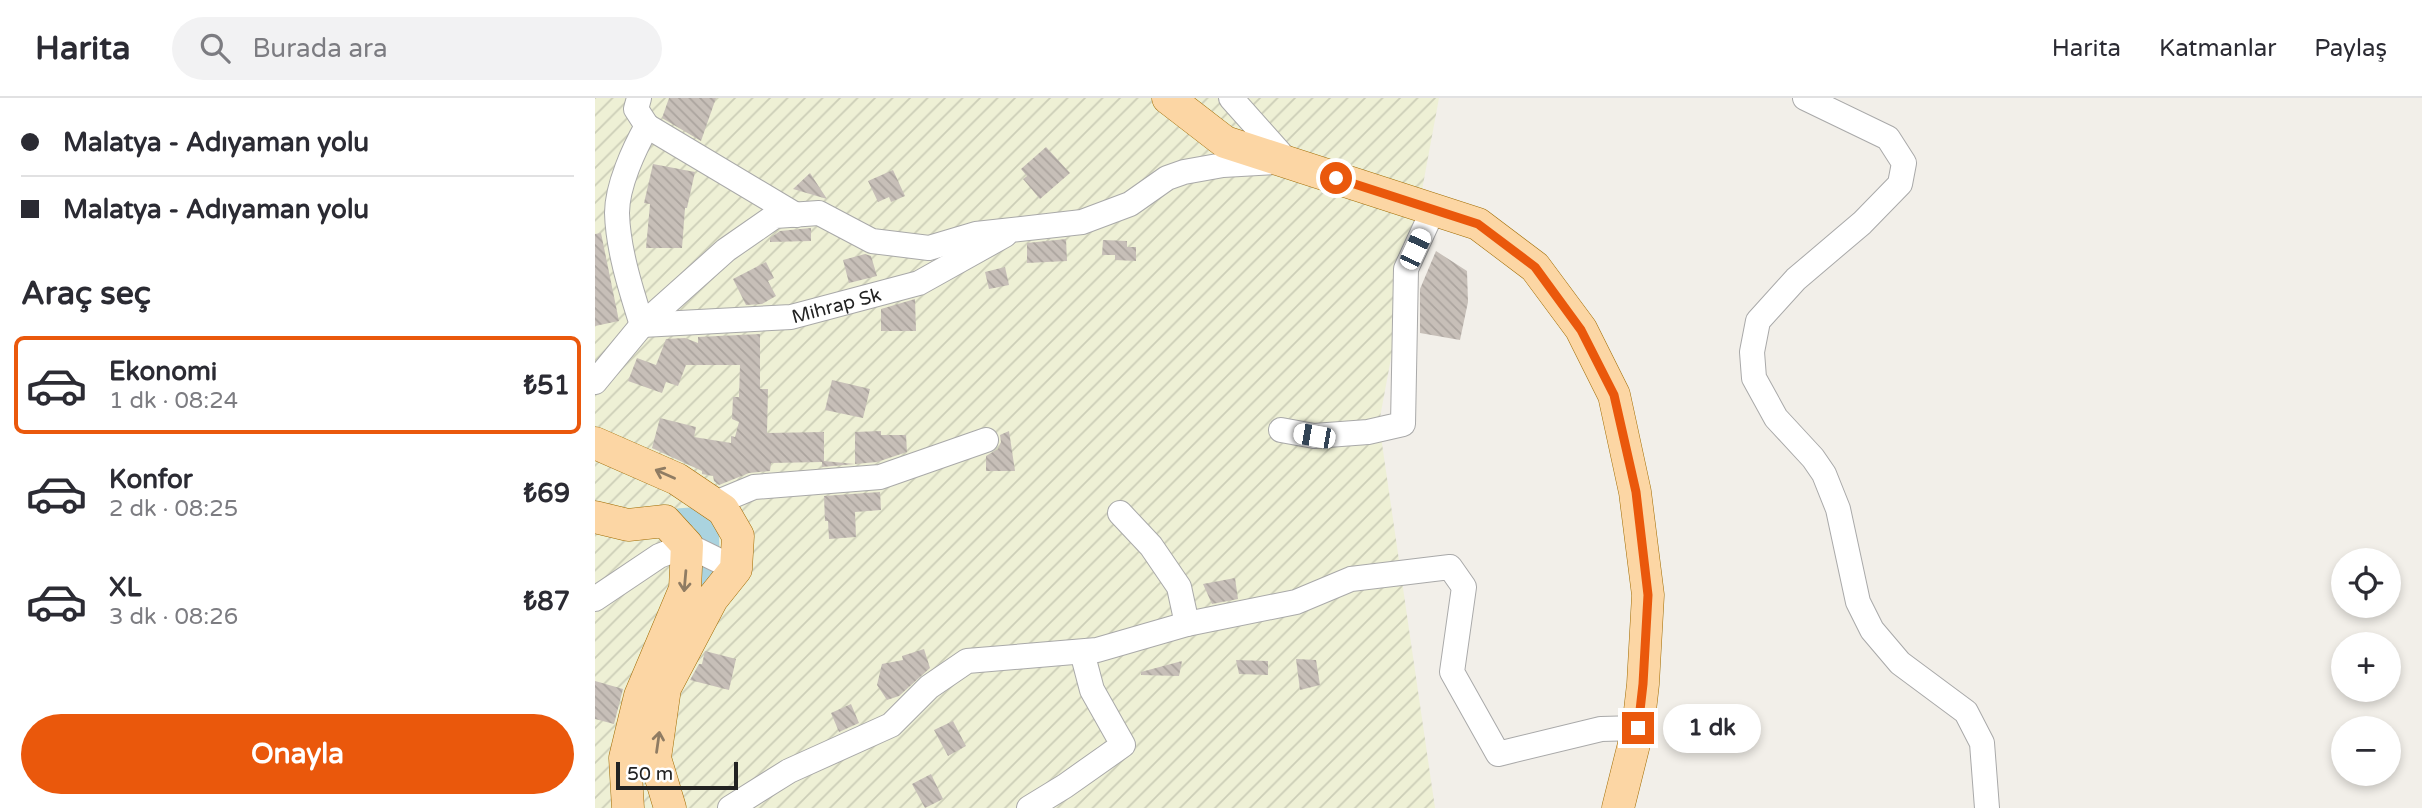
<!DOCTYPE html>
<html lang="tr">
<meta charset="utf-8">
<style>
:root{--surface:#fff;--page:#f2f2f3;--text:#2b2b33;--muted:#7c7c81;--line:#e1e1e2;--accent:#ea580c}
body{margin:0;font-family:"Varela Round",sans-serif;background:var(--page);color:var(--text);height:100vh;display:flex;flex-direction:column;font-size:26px;white-space:nowrap}
*{box-sizing:border-box;margin:0}
p{font-size:23px;color:var(--muted)}
.icon{flex:none;width:38px;height:38px;fill:none;stroke:currentColor;stroke-width:2;stroke-linecap:round;stroke-linejoin:round}
.map{position:relative;flex:1;overflow:hidden}
.side{display:flex;flex-direction:column;background:var(--surface);width:595px}
.side>*{flex:none}
.guide{display:grid;align-content:center;height:154px;padding:0 21px;background:var(--surface)}
.fabs{position:absolute;left:1736px;top:450px;display:grid;gap:14px}
.fabs a{display:grid;place-items:center;width:70px;height:70px;border-radius:50%;background:var(--surface);box-shadow:0 4px 10px #0003;font-size:35px}
.scale{position:absolute;left:21px;bottom:18px;width:122px;box-sizing:border-box;padding-left:7px;border:4px solid #222;border-top:0;font-size:19px;line-height:24px;white-space:nowrap;color:#222;-webkit-text-stroke:5px #fff;paint-order:stroke}
.end{position:absolute;width:32px;height:32px;margin:-16px;border:9px solid #ea580c;background:#fff;box-shadow:0 0 0 4px #fff}
.from{border-radius:50%}
.bubble{position:absolute;height:49px;border-radius:24px;background:var(--surface);box-shadow:0 4px 10px #0003;font-size:23px;font-weight:700;line-height:49px;text-align:center}
.car{position:absolute;width:21px;height:42px;margin:-21px -10px;border-radius:9px;box-shadow:0 0 5px 2px #0007;background:linear-gradient(#fff 24%,#345 0 40%,#fff 0 76%,#345 0 86%,#fff 0)}
.guide b{display:flex;align-items:center;gap:24px;height:66px;font-size:26px}
.guide b+b{border-top:2px solid var(--line)}
.guide i{width:18px;height:18px;background:var(--text)}
ul{padding:0;list-style:none}
li{display:flex;align-items:center;gap:21px;height:98px;margin:0 14px 10px;padding:0 7px;border:4px solid transparent;border-radius:10px}
li div{flex:1}
li b{display:block;font-size:26px}
li em{font-style:normal;font-weight:700}
li.current{border-color:var(--accent)}
li>.icon{width:63px;height:63px;stroke-width:1.5}
h2{padding:0 21px;font-size:32px;line-height:84px}
.action{display:flex;gap:14px;margin-top:auto;padding:14px 21px}
.action a{flex:1;height:80px;border-radius:42px;background:var(--accent);color:#fff;font-size:28px;font-weight:700;line-height:80px;text-align:center}
header{display:flex;align-items:center;gap:42px;box-sizing:border-box;height:98px;padding:0 35px;background:var(--surface);border-bottom:2px solid var(--line)}
header strong{font-size:33px}
nav{display:flex;gap:38px;margin-inline-start:auto;font-size:24px}
.search{width:490px;height:63px;background:var(--page);display:flex;align-items:center;gap:18px;box-sizing:border-box;padding:0 24px;border-radius:38px;color:var(--muted);font-size:26px}
main{display:flex;flex:1;min-height:0}
.map>svg:first-child{display:block}
</style>
<header>
<strong>Harita</strong>
<div class="search"><svg class="icon" aria-label="search" viewBox="0 0 24 24"><circle cx="10" cy="10" r="6"/><path d="M15 15l6 6"/></svg>Burada ara</div>
<nav><a>Harita</a><a>Katmanlar</a><a>Paylaş</a></nav>
</header>
<main>
<section class="side">
<div class="guide">
<b><i class="from"></i>Malatya - Adıyaman yolu</b>
<b><i></i>Malatya - Adıyaman yolu</b>
</div>
<h2>Araç seç</h2>
<ul>
<li class="current"><svg class="icon" aria-label="car" viewBox="0 0 24 24"><path d="M5 17H2v-5l4-1 3-4h7l3 4 3 1v5h-3M9 17h6M6 11h13"/><circle cx="7" cy="17" r="2"/><circle cx="17" cy="17" r="2"/></svg><div><b>Ekonomi</b><p>1 dk · 08:24</p></div><em>₺51</em></li>
<li><svg class="icon" aria-label="car" viewBox="0 0 24 24"><path d="M5 17H2v-5l4-1 3-4h7l3 4 3 1v5h-3M9 17h6M6 11h13"/><circle cx="7" cy="17" r="2"/><circle cx="17" cy="17" r="2"/></svg><div><b>Konfor</b><p>2 dk · 08:25</p></div><em>₺69</em></li>
<li><svg class="icon" aria-label="car" viewBox="0 0 24 24"><path d="M5 17H2v-5l4-1 3-4h7l3 4 3 1v5h-3M9 17h6M6 11h13"/><circle cx="7" cy="17" r="2"/><circle cx="17" cy="17" r="2"/></svg><div><b>XL</b><p>3 dk · 08:26</p></div><em>₺87</em></li>
</ul>
<div class="action"><a>Onayla</a></div>
</section>
<div class="map">
<svg width="1827" height="710" viewBox="0 0 1827 710">
<defs>
<pattern id="farmland-furrows" width="10" height="10" patternUnits="userSpaceOnUse" patternTransform="scale(1.75)"><rect width="10" height="10" fill="#eef0d5"/><path d="M-1 1l2-2M0 10L10 0M9 11l2-2" fill="none" stroke="#ccceb7"/></pattern>
<pattern id="building-back-hatch" width="6" height="6" patternUnits="userSpaceOnUse" patternTransform="scale(1.75)"><rect width="6" height="6" fill="#c7bfb8"/><path d="M-1 5l2 2M0 0l6 6M5-1l2 2" fill="none" stroke="#aba49e"/></pattern>
</defs>
<rect width="100%" height="100%" fill="#f2efe9"/>
<!-- farmland -->
<path fill="url(#farmland-furrows)" d="M0,0h844l-60,325 56,385h-840z"/>
<g fill="none" stroke-linecap="round" stroke-linejoin="round">
<!-- canal -->
<path stroke="#aad3df" stroke-width="18" d="M64,421l38,-3 13,20 1,31 -18,40"/>
</g>
<!-- building -->
<path fill="url(#building-back-hatch)" d="M74,0h47l-15,43 -39,-23z
M451,49l24,26 -30,26 -17,-20 4,-3 -6,-7z
M58,66l42,8 -8,36h-2l-3,40h-36l4,-44 -6,-1z
M298,72l12,26 -14,6 -2,-5 -11,5 -10,-21z
M215,75l17,26 -34,-10z
M216,130v13l-41,1v-4l10,-7z
M6,135l18,88 -24,5v-92z
M471,141l1,22 -40,2v-20z
M508,142l24,1v6h9v14l-21,-1v-5h-13z
M841,153l31,20 1,31 -8,38 -40,-7v-44z
M270,156l6,2 6,20 -28,7 -6,-23z
M171,164l8,16 -6,3 8,15 -14,8 -16,1 -13,-26z
M410,169l4,18 -20,4 -4,-17z
M320,201l1,32h-35v-22z
M165,236v55h8l-1,44 57,-1v29l31,3v-32l26,-1v4h25l1,17 -30,10 -55,5v-5l-51,1 -1,8 -21,2 -30,12 -5,-4 -1,-5 -11,-2v-3l-50,-23 8,-30 36,9 -2,10 37,6v-7l4,1 4,-15 -7,-3 1,-22h6l1,-32h-54l-8,21 -12,-4 -4,11 -34,-12 9,-23 19,7 10,-26 19,-1 13,5v-6z
M237,282l38,9 -7,29 -38,-8z
M414,333l6,40h-29v-15l12,-7 3,-7 -1,-7z
M285,394l1,18 -26,2 1,25 -27,2 -1,-18h-3l-1,-25z
M640,480l3,21 -26,5 -9,-20z
M329,551l6,19 -31,28 -12,4 -10,-15 5,-21 21,-4 -1,-4z
M110,553l31,8 -7,31 -39,-10 9,-16h3z
M701,561l20,1 4,25 -20,5z
M641,562l32,1v14l-29,-1z
M587,563l-3,15 -38,-1v-3z
M0,583l28,8 -9,35 -19,-5z
M256,606l8,19 -20,9 -8,-19z
M358,623l13,25 -18,10 -14,-26z
M336,676l12,25 -18,9 -13,-24z"/>
<g fill="none" stroke-linecap="round" stroke-linejoin="round">
<!-- minor casing -->
<g stroke="#a9a9a9" stroke-width="26">
<g id="minor">
<path d="M44,0l-3,11 11,17c-13,23 -30,60 -30,87 1,37 14,77 25,112"/>
<path d="M636,0l57,64"/>
<path d="M1210,0l83,40 16,25 -4,21 -38,39 -66,56 -38,42 -6,31 2,26 22,40 37,40 11,16 14,35 20,93 14,28 28,33 66,49 16,31 5,65"/>
<path d="M52,28l149,89"/>
<path id="s1" d="M47,227l149,-8 128,-34 86,-48"/>
<path d="M0,284l47,-57 84,-75 49,-34 44,-3 53,28 57,7 47,-14 106,-12 48,-18 37,-26 17,-6 39,-7 51,-3"/>
<path d="M686,332l33,6 54,-4 35,-8 3,-155 27,-59"/>
<path d="M118,406l41,-17 126,-10 106,-37"/>
<path d="M525,415l31,33 28,41 8,37"/>
<path d="M0,501l64,-43 28,-11 49,24"/>
<path d="M135,710l59,-37 102,-46 38,-38 38,-26 130,-11 90,-26 109,-22 55,-23 99,-12 14,20 -12,85 46,82 103,-25 37,-1"/>
<path d="M434,710l36,-22 58,-41 -31,-55 -10,-38"/>
</g>
</g>
<!-- major casing -->
<g stroke="#a06b00" stroke-width="33">
<path id="major" d="M573,0l57,44 253,82 57,43 46,62 33,66 21,97 13,103 -5,89 -5,44 -20,80
M0,345l82,36 46,31 15,26 -2,33 -24,30 -47,89 -10,70 15,50
M0,419l33,8 37,-4 22,24 -2,44 -45,107 -15,62 3,50"/>
</g>
<!-- minor -->
<use href="#minor" stroke="#fff" stroke-width="24"/>
<!-- major -->
<use href="#major" stroke="#fcd6a4" stroke-width="32"/>
</g>
<!-- one-way arrows -->
<defs><path id="oneway-shaft" d="M-6 0H5M1.5-3L5.5 0L1.5 3" fill="none" stroke-width="1.6" stroke-linecap="round" stroke-linejoin="round" transform="scale(1.75)"/></defs>
<g stroke="#8f7c63">
<use href="#oneway-shaft" transform="translate(70 376) rotate(-156)"/>
<use href="#oneway-shaft" transform="translate(90 483) rotate(95)"/>
<use href="#oneway-shaft" transform="translate(63 644) rotate(-82)"/>
</g>
<g fill="none" stroke-linecap="round" stroke-linejoin="round">
<!-- route -->
<path stroke="#ea580c" stroke-width="9" d="M741,80l142,46 57,43 46,63 33,65 22,97 12,103 -5,89 -5,44"/>
</g>
<g text-anchor="middle" stroke-width="5" stroke-linejoin="round" paint-order="stroke">
<!-- street labels -->
<g font-size="19" fill="#222" stroke="#fff">
<text dy="7" stroke="none"><textPath href="#s1" startOffset="196">Mihrap Sk</textPath></text>
</g>
</g>
</svg>
<div class="fabs">
<a><svg class="icon" aria-label="locate" viewBox="0 0 24 24"><circle cx="12" cy="12" r="6"/><path d="M12 2v4M12 18v4M2 12h4M18 12h4"/></svg></a>
<a>+</a>
<a>−</a>
</div>
<div class="scale">50 m</div>
<i class="end from" style="left:741px;top:80px"></i>
<i class="end" style="left:1043px;top:630px"></i>
<div class="bubble" style="left:1068px;top:606px;width:98px">1 dk</div>
<i class="car" style="left:820px;top:151px;rotate:25deg"></i>
<i class="car" style="left:719px;top:338px;rotate:280deg"></i>
</div>
</main>
